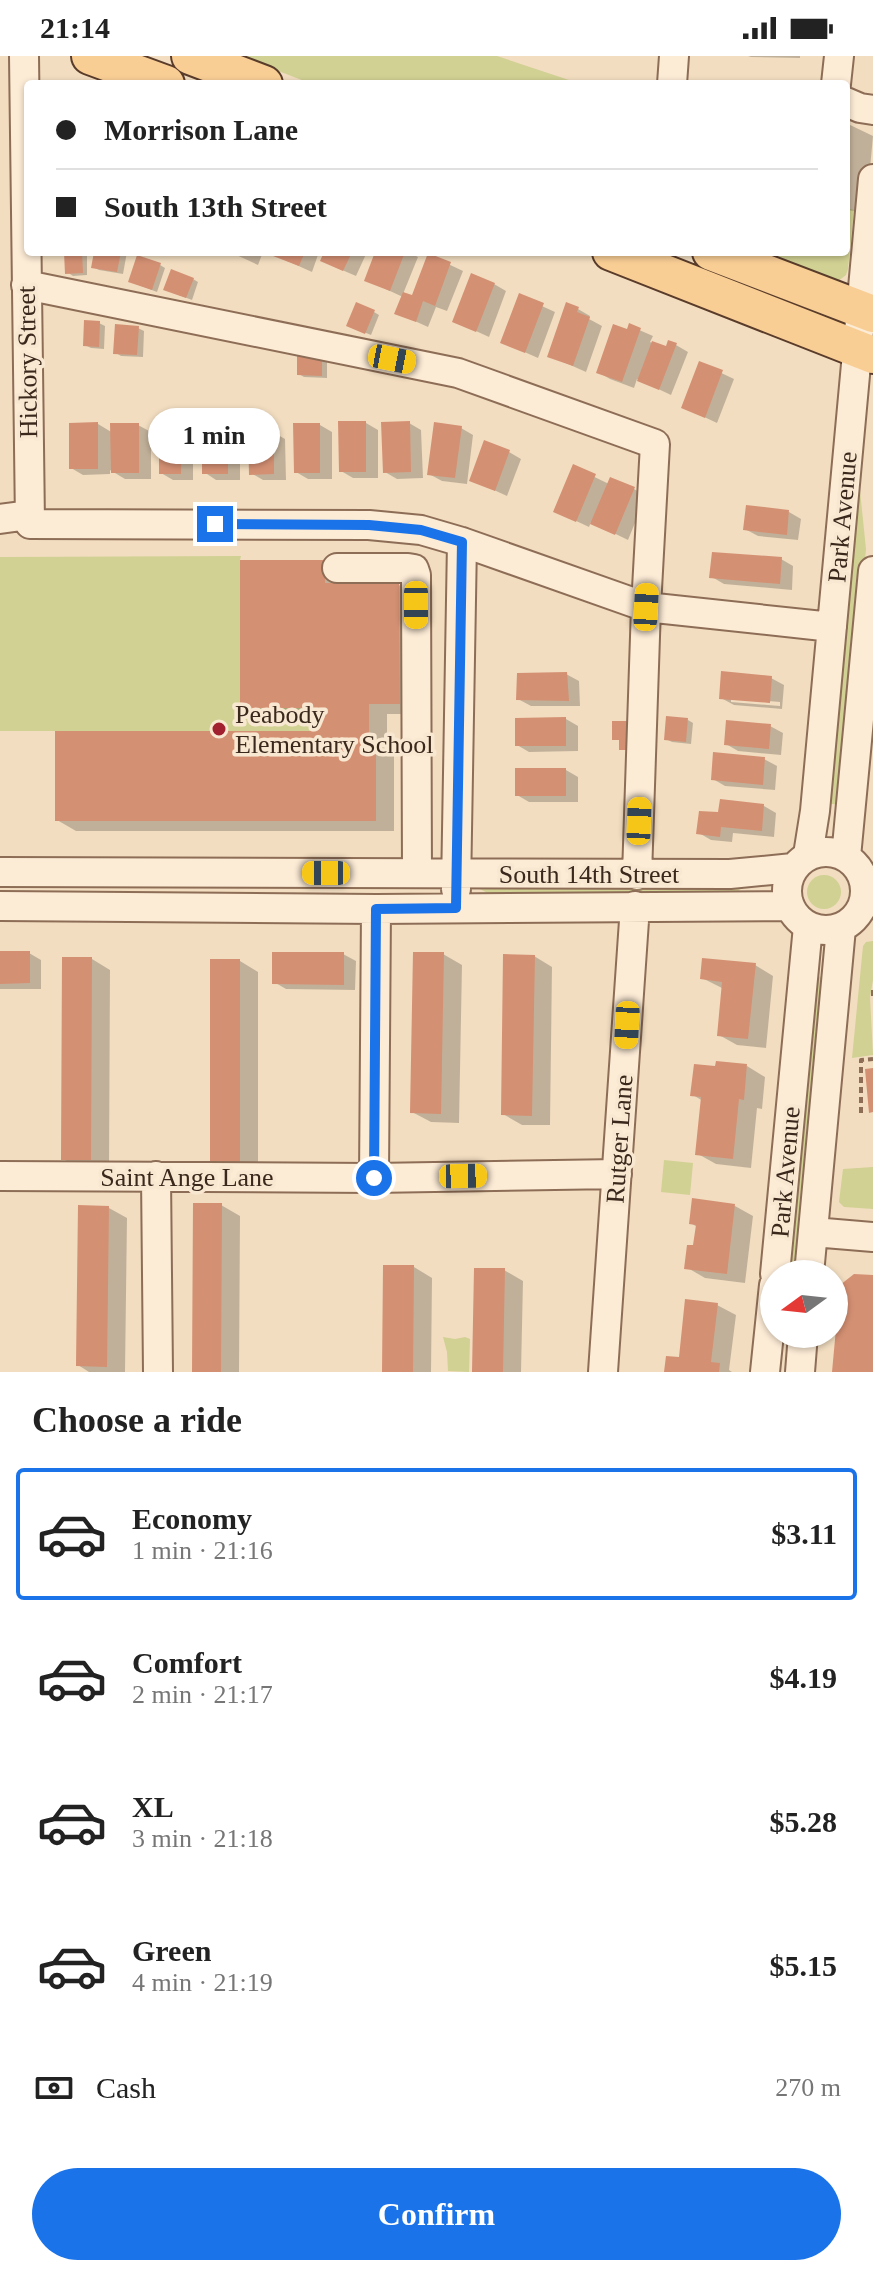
<!DOCTYPE html>
<meta charset="utf-8">
<style>
:root{--surface:#fff;--page:#f6f6f6;--text:#222;--muted:#767676;--line:#e0e0e0;--accent:#1a73e8}
body{margin:0;font-family:Georgia,serif;background:var(--page);color:var(--text);height:100vh;display:flex;flex-direction:column;font-size:30px;white-space:nowrap}
*{box-sizing:border-box;margin:0}
p{font-size:26px;color:var(--muted)}
.icon{flex:none;width:44px;height:44px;fill:none;stroke:currentColor;stroke-width:2;stroke-linecap:round;stroke-linejoin:round}
.map{position:relative;height:1316px;overflow:hidden}
.drawer{display:flex;flex-direction:column;background:var(--surface);flex:1}
.drawer>*{flex:none}
.hud{position:absolute;left:24px;top:24px;width:826px;height:176px;border-radius:8px;box-shadow:0 2px 6px #0004;display:grid;align-content:center;height:176px;padding:0 32px;background:var(--surface)}
.needle{width:52px;rotate:255deg}
.tools{position:absolute;left:760px;top:1204px;display:grid;gap:16px}
.tools a{display:grid;place-items:center;width:88px;height:88px;border-radius:50%;background:var(--surface);box-shadow:0 2px 6px #0004;font-size:40px}
.end{position:absolute;width:36px;height:36px;margin:-18px;border:10px solid #1a73e8;background:#fff;box-shadow:0 0 0 4px #fff}
.from{border-radius:50%}
.bubble{position:absolute;height:56px;border-radius:28px;background:var(--surface);box-shadow:0 2px 6px #0004;font-size:26px;font-weight:700;line-height:56px;text-align:center}
.car{position:absolute;width:24px;height:48px;margin:-24px -12px;border-radius:10px;box-shadow:0 0 6px 2px #0007;background:linear-gradient(#f5c518 24%,#345 0 40%,#f5c518 0 76%,#345 0 86%,#f5c518 0)}
.hud b{display:flex;align-items:center;gap:28px;height:76px;font-size:30px}
.hud b+b{border-top:2px solid var(--line)}
.hud i{width:20px;height:20px;background:var(--text)}
ul{padding:0;list-style:none}
li{display:flex;align-items:center;gap:24px;height:132px;margin:0 16px 12px;padding:0 16px;border:4px solid transparent;border-radius:8px}
li div{flex:1}
li b{display:block;font-size:30px}
li em{font-style:normal;font-weight:700}
li.active{border-color:var(--accent)}
li>.icon{width:72px;height:72px;stroke-width:1.5}
h2{padding:0 32px;font-size:36px;line-height:96px}
.pay{display:flex;align-items:center;gap:20px;height:88px;padding:0 32px;font-size:30px}
.pay p{margin-inline-start:auto}
.primary-button{display:flex;gap:16px;margin-top:auto;padding:16px 32px}
.primary-button a{flex:1;height:92px;border-radius:48px;background:var(--accent);color:#fff;font-size:32px;font-weight:700;line-height:92px;text-align:center}
.status{display:flex;justify-content:space-between;align-items:center;height:56px;padding:0 40px;background:var(--surface);direction:ltr}
.status svg{height:22px;fill:currentColor}
.map>svg:first-child{display:block}
</style>
<div class="status"><b>21:14</b><svg viewBox="0 0 49 12"><path d="M0 12V9h3v3zM5 12V6h3v6zM10 12V3h3v9zM15 12V0h3v12zM26 1h20v11H26zM47 4h2v5h-2z"/></svg></div>
<div class="map">
<svg width="873" height="1316" viewBox="0 0 873 1316">
<rect width="100%" height="100%" fill="#f2ddc0"/>
<!-- green -->
<path fill="#d1d193" d="M240,0h257l84,28h-269z
M846,152l8,2 -6,59 -2,6 -9,7 -86,-30h95z
M859,425l7,68 -25,256 -17,-2z
M241,500l-1,4 70,148v23h-310v-174z
M807 836a17 17 0 1 1 34 0a17 17 0 1 1-34 0Z
M475,827h264l1,16 -247,-3 -13,-7z
M873,885v39l-3,17 3,58 -21,3 11,-112 3,-4z
M807,920l19,1 -27,297h-19z
M664,1104l29,3 -3,32 -29,-3z
M873,1111v42l-29,-2 -5,-5 4,-33z
M443,1281l12,2 10,-2 5,2 -1,33 -21,-1 -1,-19z"/>
<!-- shadow -->
<path fill="#0003" fill-rule="evenodd" d="M748,0h52v2l-49,-1z
M846,67l27,13 -7,76 -20,-2z
M66,196l21,1v22l-14,1 -6,-4z
M96,196h31l-4,22 -24,-4 -6,-3z
M230,196h33l-5,13z
M267,196h52l-7,20z
M326,196h41l-11,24 -21,-9z
M377,196h31l10,5 -15,37 10,4 16,-43 34,16 -16,40 -11,-4 -8,20 -31,-14 6,-16 -37,-17z
M160,209l5,3 -8,24 -21,-8z
M193,223l5,3 -6,18 -21,-8z
M494,228l12,7 -17,46 -35,-16z
M520,240l35,16 -17,46 -36,-16z
M578,253l12,7 -1,3 13,7 -16,46 -36,-16z
M374,256l5,3 -8,20 -17,-7z
M99,267l6,3 -1,23 -13,-1 -6,-3z
M630,270l23,10 -3,6 17,7 9,-4 12,7 -17,43 -34,-16 -3,9 -24,-9 -12,-7 30,-40z
M138,272l6,3 -1,26 -22,-1 -5,-3z
M322,301l5,3v18l-23,-1 -5,-3z
M700,307l34,16 -17,44 -34,-16z
M366,367l12,7v48h-25l-12,-7z
M409,367l12,7 2,48 -26,1 -12,-7z
M98,368l15,9 25,-8 13,7v47h-26l-15,-9v4l-27,1 -12,-7z
M228,369l12,7v48h-24l-12,-8z
M320,369l12,7v47h-24l-12,-7z
M461,372l12,7 -6,49 -25,-3 -13,-7z
M181,376l12,7v41h-20l-12,-7z
M273,376l12,7 1,41h-23l-12,-7z
M509,396l12,7 -14,37 -35,-16z
M574,411l35,17 25,5 12,7 -18,44 -37,-18 -2,5 -34,-16z
M789,456l12,7 -3,21 -40,-4 -13,-7z
M781,503l12,7 -1,24 -68,-6 -12,-7z
M242,506l101,11v12h56l18,11 1,118h-31v29l7,4v84h-318l-19,-11 255,-87v-16h-51l-19,-10z
M566,618l13,7 1,25h-49l-13,-7z
M771,622l13,7 -2,24 -48,-4 -13,-7zM731,642l49,4v4l-49,-4z
M566,663l12,7v25l-49,1 -12,-7z
M688,664l5,3 -2,21 -19,-2 -6,-3z
M770,670l13,7 -2,22 -43,-4 -12,-7z
M764,703l13,7 -2,24 -50,-4 -12,-7z
M566,714l12,7v25h-49l-12,-7z
M764,750l12,7 -2,24 -41,-4 -1,9 -21,-2 -12,-7 21,-18z
M0,897h29l12,7v29h-41z
M343,898l13,7 -1,29 -69,-1 -12,-7z
M443,898l19,11 -3,158 -28,-1 -19,-10z
M534,900l18,11 -2,158h-28l-19,-11z
M92,903l18,11 -1,199h-27l-19,-10z
M240,905l18,11v199h-28l-18,-10z
M755,909l18,11 -7,72 -29,-3 -18,-10 5,-46 -22,-11z
M747,1010l18,11 -3,32 -5,-1 -6,60 -35,-4 -18,-10 5,-53 -10,-6z
M221,1149l19,11 -1,156h-45z
M735,1150l18,10 -8,67 -40,-5 -19,-11 9,-20 2,-20 -6,-4z
M109,1152l18,10 -2,154h-36l-11,-7z
M414,1211l18,11 -1,94h-47z
M504,1214l19,11 -2,91h-47z
M717,1249l19,10 -7,55 3,2h-66l14,-12z"/>
<!-- building -->
<path fill="#d49073" d="M64,196h18l1,21 -18,1z
M94,196h27l-4,20 -26,-4z
M274,196h31l-6,14 -26,-10z
M324,196h28l-9,19 -23,-10z
M375,196h30l-15,39 -26,-10z
M428,197l23,9 -16,44 -12,-5 -7,21 -22,-8 9,-22 9,3z
M137,199l24,8 -9,27 -24,-8z
M171,213l23,9 -8,20 -23,-8z
M471,217l24,10 -19,49 -24,-10z
M519,237l25,10 -19,50 -25,-10z
M356,246l19,8 -10,24 -19,-8z
M566,246l13,5 -2,5 13,5 -17,49 -26,-9z
M84,264l16,1 -1,26 -16,-1z
M629,267l12,5 -19,54 -26,-9 17,-49 14,5z
M115,268l24,2 -2,29 -24,-1z
M668,284l9,3 -18,47 -22,-9 15,-40 14,5z
M297,298l25,1v21l-25,-1z
M699,305l24,9 -18,48 -24,-10z
M338,365h28v51h-27z
M410,365l1,51 -28,1 -2,-51z
M98,366v47h-29v-46z
M434,366l28,4 -7,52 -28,-3z
M110,367h29v50h-28z
M202,367h26v51h-26z
M293,367h27v50h-26z
M159,374h23l-1,44h-22z
M248,374h26v44l-25,1z
M484,384l26,10 -15,41 -26,-10z
M573,408l23,10 -20,48 -23,-10z
M610,421l25,10 -20,48 -25,-11z
M746,449l43,5 -2,25 -44,-5z
M712,496l70,5 -2,27 -71,-6z
M240,504h85v23h74l1,121h-31v31l7,-1v87h-321v-90h255v-23h-70z
M721,615l51,5 -2,27 -51,-4z
M567,616l2,29 -53,-1 1,-27z
M666,660l22,2 -2,24 -22,-2z
M566,661v29h-51v-28z
M726,664l45,4 -2,25 -45,-4z
M612,665h19v29h-12v-10h-7z
M713,696l52,5 -2,28 -52,-5z
M515,712h51v28h-51z
M720,743l44,5 -2,27 -41,-4 -1,10 -24,-3 3,-23 19,1z
M0,895h30v32l-30,1z
M272,896h72v33l-72,-1z
M413,896h31l-3,162 -31,-1z
M503,898l32,1 -3,161 -31,-1z
M62,901h30l-1,203h-30z
M702,902l54,5 -8,76 -31,-3 5,-54 -22,-3z
M210,903h30v203h-30z
M716,1005l31,3 -3,36 -5,-1 -6,60 -38,-4 6,-58 -11,-1 4,-32 21,2z
M873,1012v44l-4,1 -4,-44z
M692,1142l43,6 -8,70 -43,-5 3,-24h6l3,-20 -7,-1z
M193,1147h29l-1,169h-29z
M78,1149l31,1 -2,161 -31,-1z
M383,1209h31l-1,107h-31z
M474,1212h31l-2,104h-31z
M854,1218l19,1v97h-41l8,-87z
M685,1243l33,4 -7,59 9,1 -1,9h-55l2,-16 13,1z"/>
<g fill="none" stroke-linecap="round" stroke-linejoin="round">
<!-- minor casing -->
<g stroke="#8d6d56" stroke-width="32">
<path id="minor" d="M24,0l6,468 339,1 52,5 41,12 184,65 186,20
M672,28l2,-28
M836,28l3,-28
M846,46l14,6 13,2
M26,229l432,88 197,71 -9,163 -9,268
M0,463l29,-4
M337,512h71l6,1 2,6 1,298
M787 835a39 39 0 1 1 78 0a39 39 0 1 1-78 0Z
M808,799l7,-44 58,-632
M846,801l27,-286
M0,816l730,2 63,-6
M456,833l6,-347
M0,850l376,3 414,-3
M0,1120l374,2 243,-4
M156,1120l2,196
M374,1122l2,-269
M813,1176l60,5
M775,1218l33,-348
M809,1218l32,-346
M603,1316l32,-466
M765,1316l9,-87
M800,1316l3,-38"/>
</g>
<!-- major casing -->
<g stroke="#5a3c2b" stroke-width="40">
<path id="major" d="M90,0l76,28
M190,0l74,28
M611,196l262,103
M711,196l162,62"/>
</g>
<!-- path -->
<path stroke="#8d6d56" stroke-width="4" stroke-dasharray="6 4" stroke-linecap="butt" d="M873,934v9
M861,1057v-53l12,-1"/>
<!-- minor -->
<use href="#minor" stroke="#fcebd5" stroke-width="28"/>
<!-- major -->
<use href="#major" stroke="#f9ce95" stroke-width="36"/>
</g>
<g fill="none" stroke-linecap="round" stroke-linejoin="round">
<!-- route -->
<path stroke="#1a73e8" stroke-width="10" d="M215,468l154,1 52,5 41,12 -6,366 -80,1 -2,269"/>
</g>
<!-- markers -->
<circle fill="#a22131" stroke="#f9e8d1" stroke-width="3" cx="219" cy="673" r="8"/>
<g text-anchor="middle" stroke-width="7" stroke-linejoin="round" paint-order="stroke">
<!-- street labels -->
<g font-size="26" fill="#3b281c" stroke="#f9e8d1">
<text transform="translate(27 306) rotate(-91)" y="9">Hickory Street</text>
<text transform="translate(842 461) rotate(-85)" y="9">Park Avenue</text>
<text x="589" y="827">South 14th Street</text>
<text transform="translate(619 1083) rotate(-86)" y="9">Rutger Lane</text>
<text transform="translate(785 1116) rotate(-85)" y="9">Park Avenue</text>
<text x="187" y="1130">Saint Ange Lane</text>
</g>
<!-- poi labels -->
<g font-size="26" fill="#3b281c" stroke="#f9e8d1" text-anchor="start">
<text x="235" y="667">Peabody<tspan x="235" dy="30">Elementary School</tspan></text>
</g>
</g>
</svg>
<div class="tools">
<a><svg class="needle" viewBox="-14 -14 28 28"><path d="M0-13l5 13h-10z" fill="#e53935"/><path d="M0 13l5-13h-10z" fill="#767676"/></svg></a>
</div>
<i class="end from" style="left:374px;top:1122px"></i>
<i class="end" style="left:215px;top:468px"></i>
<div class="bubble" style="left:148px;top:352px;width:132px">1 min</div>
<i class="car" style="left:392px;top:303px;rotate:101deg"></i>
<i class="car" style="left:416px;top:549px;rotate:180deg"></i>
<i class="car" style="left:646px;top:551px;rotate:3deg"></i>
<i class="car" style="left:639px;top:765px;rotate:2deg"></i>
<i class="car" style="left:326px;top:817px;rotate:270deg"></i>
<i class="car" style="left:627px;top:969px;rotate:183deg"></i>
<i class="car" style="left:463px;top:1120px;rotate:89deg"></i>
<div class="hud">
<b><i class="from"></i>Morrison Lane</b>
<b><i></i>South 13th Street</b>
</div>
</div>
<section class="drawer">
<h2>Choose a ride</h2>
<ul>
<li class="active"><svg class="icon" aria-label="car" viewBox="0 0 24 24"><path d="M5 17H2v-5l4-1 3-4h7l3 4 3 1v5h-3M9 17h6M6 11h13"/><circle cx="7" cy="17" r="2"/><circle cx="17" cy="17" r="2"/></svg><div><b>Economy</b><p>1 min · 21:16</p></div><em>$3.11</em></li>
<li><svg class="icon" aria-label="car" viewBox="0 0 24 24"><path d="M5 17H2v-5l4-1 3-4h7l3 4 3 1v5h-3M9 17h6M6 11h13"/><circle cx="7" cy="17" r="2"/><circle cx="17" cy="17" r="2"/></svg><div><b>Comfort</b><p>2 min · 21:17</p></div><em>$4.19</em></li>
<li><svg class="icon" aria-label="car" viewBox="0 0 24 24"><path d="M5 17H2v-5l4-1 3-4h7l3 4 3 1v5h-3M9 17h6M6 11h13"/><circle cx="7" cy="17" r="2"/><circle cx="17" cy="17" r="2"/></svg><div><b>XL</b><p>3 min · 21:18</p></div><em>$5.28</em></li>
<li><svg class="icon" aria-label="car" viewBox="0 0 24 24"><path d="M5 17H2v-5l4-1 3-4h7l3 4 3 1v5h-3M9 17h6M6 11h13"/><circle cx="7" cy="17" r="2"/><circle cx="17" cy="17" r="2"/></svg><div><b>Green</b><p>4 min · 21:19</p></div><em>$5.15</em></li>
</ul>
<div class="pay"><svg class="icon" aria-label="cash" viewBox="0 0 24 24"><path d="M3 7h18v10H3z"/><circle cx="12" cy="12" r="2"/></svg>Cash<p>270 m</p></div>
<div class="primary-button"><a>Confirm</a></div>
</section>
